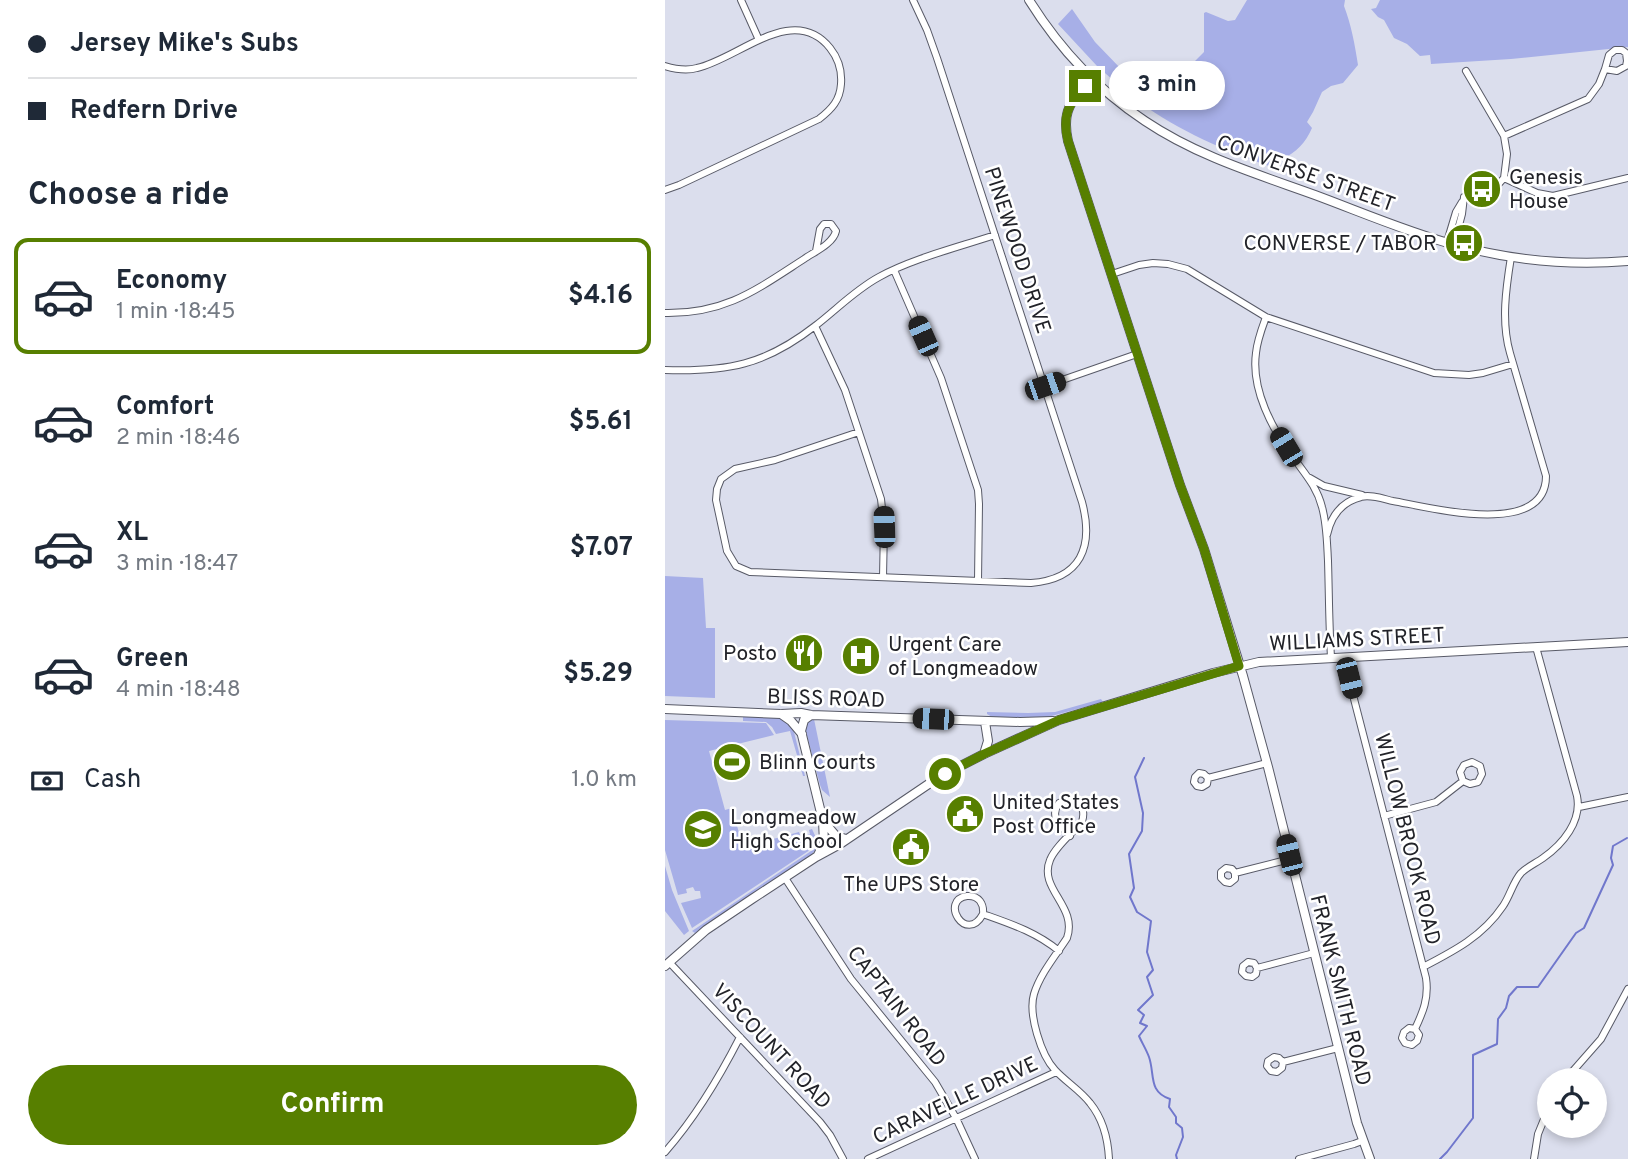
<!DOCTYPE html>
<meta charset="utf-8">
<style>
:root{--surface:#fff;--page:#f6f6f7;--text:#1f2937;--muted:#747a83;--line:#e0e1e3;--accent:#577f00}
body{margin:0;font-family:Overpass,sans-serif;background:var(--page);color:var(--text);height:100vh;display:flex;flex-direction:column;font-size:26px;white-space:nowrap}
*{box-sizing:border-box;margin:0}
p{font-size:23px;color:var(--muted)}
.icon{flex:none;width:38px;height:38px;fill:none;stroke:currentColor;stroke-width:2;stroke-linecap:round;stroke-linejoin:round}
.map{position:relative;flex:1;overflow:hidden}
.sheet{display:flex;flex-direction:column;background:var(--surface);width:665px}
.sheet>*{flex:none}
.hud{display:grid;align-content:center;height:154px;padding:0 28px;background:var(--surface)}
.controls{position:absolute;left:872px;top:1068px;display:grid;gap:14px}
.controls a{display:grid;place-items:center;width:70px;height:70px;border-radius:50%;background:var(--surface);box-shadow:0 4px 10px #0003;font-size:35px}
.end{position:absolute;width:32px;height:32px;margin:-16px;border:9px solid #577f00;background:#fff;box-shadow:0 0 0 4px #fff}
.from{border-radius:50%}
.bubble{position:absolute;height:49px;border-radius:24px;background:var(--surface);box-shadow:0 4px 10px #0003;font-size:23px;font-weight:700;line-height:49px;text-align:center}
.car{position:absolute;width:21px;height:42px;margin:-21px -10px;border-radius:9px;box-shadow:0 0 5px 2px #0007;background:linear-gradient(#222 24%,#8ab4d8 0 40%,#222 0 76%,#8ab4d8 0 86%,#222 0)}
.hud b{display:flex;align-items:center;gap:24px;height:66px;font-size:26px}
.hud b+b{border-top:2px solid var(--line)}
.hud i{width:18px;height:18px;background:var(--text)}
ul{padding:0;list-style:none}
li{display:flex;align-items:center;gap:21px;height:116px;margin:0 14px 10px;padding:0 14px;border:4px solid transparent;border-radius:14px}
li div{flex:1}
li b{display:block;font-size:26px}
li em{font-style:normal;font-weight:700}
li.selected{border-color:var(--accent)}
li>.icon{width:63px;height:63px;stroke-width:1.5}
h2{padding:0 28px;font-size:32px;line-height:84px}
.pay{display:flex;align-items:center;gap:18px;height:77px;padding:0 28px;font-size:26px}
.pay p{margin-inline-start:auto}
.primary-button{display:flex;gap:14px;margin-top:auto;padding:14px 28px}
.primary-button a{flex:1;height:80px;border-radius:42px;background:var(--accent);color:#fff;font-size:28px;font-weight:700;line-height:80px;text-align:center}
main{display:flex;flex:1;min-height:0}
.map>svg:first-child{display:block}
</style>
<main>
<section class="sheet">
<div class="hud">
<b><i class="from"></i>Jersey Mike's Subs</b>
<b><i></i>Redfern Drive</b>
</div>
<h2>Choose a ride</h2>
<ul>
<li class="selected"><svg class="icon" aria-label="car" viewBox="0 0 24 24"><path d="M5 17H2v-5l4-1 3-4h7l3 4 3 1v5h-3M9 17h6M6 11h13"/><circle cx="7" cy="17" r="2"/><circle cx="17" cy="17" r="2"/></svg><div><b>Economy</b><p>1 min · 18:45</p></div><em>$4.16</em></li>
<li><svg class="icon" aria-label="car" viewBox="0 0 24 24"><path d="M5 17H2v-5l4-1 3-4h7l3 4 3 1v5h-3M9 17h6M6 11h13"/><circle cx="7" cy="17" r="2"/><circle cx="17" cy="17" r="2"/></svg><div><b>Comfort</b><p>2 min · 18:46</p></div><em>$5.61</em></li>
<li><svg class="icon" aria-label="car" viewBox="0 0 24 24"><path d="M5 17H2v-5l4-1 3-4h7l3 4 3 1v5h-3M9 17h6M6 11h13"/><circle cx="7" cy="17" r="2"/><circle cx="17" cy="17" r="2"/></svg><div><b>XL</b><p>3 min · 18:47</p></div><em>$7.07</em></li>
<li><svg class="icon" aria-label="car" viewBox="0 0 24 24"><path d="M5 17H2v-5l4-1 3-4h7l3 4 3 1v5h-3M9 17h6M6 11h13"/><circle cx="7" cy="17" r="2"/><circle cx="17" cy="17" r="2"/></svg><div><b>Green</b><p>4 min · 18:48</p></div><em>$5.29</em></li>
</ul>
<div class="pay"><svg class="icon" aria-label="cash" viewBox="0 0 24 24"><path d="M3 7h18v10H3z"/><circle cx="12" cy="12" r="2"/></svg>Cash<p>1.0 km</p></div>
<div class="primary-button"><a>Confirm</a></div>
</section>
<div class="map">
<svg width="963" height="1159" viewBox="0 0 963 1159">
<rect width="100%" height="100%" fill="#dbdeed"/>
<!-- green -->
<path fill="#a7afe7" d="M582,0h98l-1,6c7,18 11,39 14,59l-15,18 -12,3 -9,6 -9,20 -6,10 5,6c-6,14 -16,25 -30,31l-4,10c-51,-17 -95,-36 -139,-67 8,-13 23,-23 38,-27 6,-1 11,0 17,-2l-2,-9 12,-12v-39l2,-1 22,9 7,-1z
M715,0h248v47l-117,12 -80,5 -1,-9 -10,1 -13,-12 -13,-6 -10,-18 -6,-3 -7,-8 5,-1z
M407,9l23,33 28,29 11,18 -4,6 -33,-29 -39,-42z
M0,576l38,2 3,50h9v70l-50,-2z
M436,699l2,3 -55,15h-56l-5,-3v-2l41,1 27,-1z
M78,716l36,1 14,11 12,48h-2l-13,-45 -14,3 -4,-7 -6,-5 -23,-1z
M146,719h3l16,78 -8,-7 -2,-5 -15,-57 2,-6z
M0,720l101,3 8,12 -65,16 16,59 7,-2 11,39 56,-15 2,6 2,-1 -1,-3h8l-1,-4 3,-1 7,15 -127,84 -11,-25 20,-5 -1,-7h-5l-2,-4 -7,2 1,4 -9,2 -13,-45z
M155,845l-10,11 -115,77 -3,-2z
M0,866l7,24 17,41 -5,4 -19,-24z"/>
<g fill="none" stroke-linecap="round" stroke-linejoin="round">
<!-- stream -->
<path stroke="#7077cc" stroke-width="2" d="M479,758l-9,19 8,36 -1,18 -13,23 5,34 -4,9 7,15 14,9 -4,31 6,18 -6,7 6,18 -15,15 6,5 -4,8 7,3 -8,10c3,7 7,13 10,21 6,17 -1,35 21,42l-1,8 7,10v6l6,5 1,9 -7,18 1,4
M775,1159l7,-7 26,-34v-63l24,-11 1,-25 8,-11 3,-12 8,-9h21l38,-54 8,-5 29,-63 -2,-7 2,-12 14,-8"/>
<!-- street casing -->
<g stroke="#585a67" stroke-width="8">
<path id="street" d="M76,0l18,40
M950,50h7l4,3 1,8 -1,5 -9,5 -12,-2 4,-14z
M0,66c10,3 21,5 32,2 41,-9 96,-66 133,-20 8,10 12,23 11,36 -1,16 -9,25 -22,35l-140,66 -14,5
M839,136l84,-37 11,-15 6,-15
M839,178l33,15 16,3 75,-18
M799,197l15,1 15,-9 10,-11 3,-24 -3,-18 -38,-65
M782,242l9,-30 6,-10
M789,244l8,-30 2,-17
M229,270l47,108 37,112 1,14 -1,77
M447,274l27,-9 14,-2 15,1 19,5 79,48 168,56 35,2 14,-2 30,-9
M0,313c60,1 91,-23 139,-54 10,-7 29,-15 32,-28l-5,-7h-7l-4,5 -4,22
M601,317c-4,11 -9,24 -10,36 -5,36 16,76 37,104 12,17 24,30 29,50 5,18 5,36 6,54 1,32 1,64 3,96
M150,326l30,64 36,109 3,28 -1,50
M0,370c62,2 100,-5 150,-44 21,-16 40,-36 64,-49 32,-18 80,-30 116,-42
M380,386l92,-32
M194,432l-84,28 -40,9 -14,10 -4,10 -1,11 11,51 9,15 14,6 281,11c50,-4 63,-36 51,-81l-145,-444 -10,-28 -14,-30
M645,478l14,8 38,9
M662,535c4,-19 14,-33 34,-38 9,-3 23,2 32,4 35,6 153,38 153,-25l-36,-123c-9,-31 -4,-65 1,-96
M680,657l1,11 80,310c3,20 -3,34 -11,51l-6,-1 -5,4 -2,6 3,5 7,2 5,-4 2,-6 -4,-6
M543,778l-1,6 -5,3 -5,-1 -3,-4 1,-5 4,-4 5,1 4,4 59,-15
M914,807l49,-10
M719,816l52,-14 27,-21 -3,-9 4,-7 8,-3 8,4 2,8 -4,8 -8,2 -7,-3
M405,836c-10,-11 -21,-19 -11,-33 16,-8 28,2 23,19 -10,11 -27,25 -32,38 -12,29 28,46 17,78 -11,17 -27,36 -33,56 -6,20 7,61 21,76 11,12 25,20 35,33 13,16 18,36 19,56
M570,873v6l-5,4 -5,-1 -4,-4v-6l5,-4 6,1 3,4 55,-14
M120,878l66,101 84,103 21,36 19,41
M318,914c-17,31 -44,-14 -16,-18 12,-1 17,8 16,18 28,10 53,18 76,37
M4,962l151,160 10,13 13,24
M758,967c31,-16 60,-31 80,-61 7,-10 10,-24 18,-33 6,-6 15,-10 22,-15 20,-14 39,-37 34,-62l-41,-149
M592,968l-1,6 -4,3 -6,-1 -4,-4 1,-6 5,-4 6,1 3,5 57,-15
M618,1062l-1,6 -5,4 -6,-1 -4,-5 1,-5 6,-4 5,1 4,4 55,-14
M900,1080l36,-41 27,-50
M0,1152c31,-35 54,-74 75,-115
M203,1159l188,-87
M634,1159l55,-15 8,-3
M869,1159l4,-25 11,-27"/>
</g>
<!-- secondary casing -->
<g stroke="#585a67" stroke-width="10">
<path id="secondary" d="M364,0c30,48 69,90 116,121 52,35 112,53 170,74 46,17 92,37 140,50 56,15 115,21 173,16
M427,78c-20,22 -31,32 -24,63l112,344 24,64 39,127 25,91 89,356 13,36
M0,709l116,5 20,-1 10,2 209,7 33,-1
M116,714l10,7 11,13
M146,715l-7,5 -3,11 22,90 1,22 -6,12
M319,754l4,-13 -3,-19
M160,823l11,13 10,3
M0,966l41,-36 46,-31 64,-42 24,-13 99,-67 45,-23 75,-34 154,-47 46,-11 369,-20"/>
</g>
<!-- street -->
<use href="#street" stroke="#fff" stroke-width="6"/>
<!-- secondary -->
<use href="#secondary" stroke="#fff" stroke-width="8"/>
</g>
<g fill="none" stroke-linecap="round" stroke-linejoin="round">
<!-- route -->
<path stroke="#577f00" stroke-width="9" d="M280,774l39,-20 75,-34 180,-54 -35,-117 -24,-64 -112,-344c-6,-25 0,-37 17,-55"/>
</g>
<!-- icons -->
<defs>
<g id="bus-disc" transform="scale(2.0125)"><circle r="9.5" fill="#577f00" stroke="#fff"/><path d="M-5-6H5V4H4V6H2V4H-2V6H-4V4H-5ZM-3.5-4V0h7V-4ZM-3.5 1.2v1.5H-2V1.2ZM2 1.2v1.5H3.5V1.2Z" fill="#fff"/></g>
<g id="restaurant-disc" transform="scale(2.0125)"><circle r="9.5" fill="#577f00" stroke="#fff"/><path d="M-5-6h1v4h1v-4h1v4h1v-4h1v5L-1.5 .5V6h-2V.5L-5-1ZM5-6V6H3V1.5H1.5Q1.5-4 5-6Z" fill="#fff"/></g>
<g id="hospital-disc" transform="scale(2.0125)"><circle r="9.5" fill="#577f00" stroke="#fff"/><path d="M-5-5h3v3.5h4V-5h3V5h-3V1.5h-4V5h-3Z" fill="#fff"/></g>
<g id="stadium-disc" transform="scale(2.0125)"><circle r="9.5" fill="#577f00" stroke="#fff"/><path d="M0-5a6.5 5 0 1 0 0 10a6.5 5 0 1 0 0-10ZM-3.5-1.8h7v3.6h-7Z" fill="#fff"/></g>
<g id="civic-disc" transform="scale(2.0125)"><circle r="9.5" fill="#577f00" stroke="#fff"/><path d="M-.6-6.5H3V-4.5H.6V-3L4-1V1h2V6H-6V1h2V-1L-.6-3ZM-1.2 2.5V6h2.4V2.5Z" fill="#fff"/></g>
<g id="school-disc" transform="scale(2.0125)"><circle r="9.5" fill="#577f00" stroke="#fff"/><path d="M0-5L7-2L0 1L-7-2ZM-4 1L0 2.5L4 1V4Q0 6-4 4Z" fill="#fff"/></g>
</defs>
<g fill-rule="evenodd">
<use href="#bus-disc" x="817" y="189"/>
<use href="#bus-disc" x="799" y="243"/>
<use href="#restaurant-disc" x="139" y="653"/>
<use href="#hospital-disc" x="196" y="656"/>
<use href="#stadium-disc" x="67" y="762"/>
<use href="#civic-disc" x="300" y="814"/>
<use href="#school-disc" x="38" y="829"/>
<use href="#civic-disc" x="246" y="847"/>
</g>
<g text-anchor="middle" stroke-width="5" stroke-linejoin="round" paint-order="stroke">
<!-- street labels -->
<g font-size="21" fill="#222329" stroke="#fff">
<text transform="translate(641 173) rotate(20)" y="7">CONVERSE STREET</text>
<text transform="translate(353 250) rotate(72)" y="7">PINEWOOD DRIVE</text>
<text transform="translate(692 639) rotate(-3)" y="7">WILLIAMS STREET</text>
<text transform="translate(161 698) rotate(2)" y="7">BLISS ROAD</text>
<text transform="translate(743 839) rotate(76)" y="7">WILLOW BROOK ROAD</text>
<text transform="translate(676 990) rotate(76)" y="7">FRANK SMITH ROAD</text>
<text transform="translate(232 1006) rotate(52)" y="7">CAPTAIN ROAD</text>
<text transform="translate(107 1046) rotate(47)" y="7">VISCOUNT ROAD</text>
<text transform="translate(290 1100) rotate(-25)" y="7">CARAVELLE DRIVE</text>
</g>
<!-- poi labels -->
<g font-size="21" fill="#222329" stroke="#fff" text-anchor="start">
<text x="844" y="184">Genesis<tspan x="844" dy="24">House</tspan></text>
<text x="772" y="250" text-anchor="end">CONVERSE / TABOR</text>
<text x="223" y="651">Urgent Care<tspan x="223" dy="24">of Longmeadow</tspan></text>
<text x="112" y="660" text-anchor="end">Posto</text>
<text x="94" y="769">Blinn Courts</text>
<text x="327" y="809">United States<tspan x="327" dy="24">Post Office</tspan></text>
<text x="65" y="824">Longmeadow<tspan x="65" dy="24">High School</tspan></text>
<text x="246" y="891" text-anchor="middle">The UPS Store</text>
</g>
</g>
</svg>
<div class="controls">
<a><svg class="icon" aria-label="locate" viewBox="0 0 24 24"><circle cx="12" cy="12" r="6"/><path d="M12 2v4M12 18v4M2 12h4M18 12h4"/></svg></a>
</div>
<i class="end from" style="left:280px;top:774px"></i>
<i class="end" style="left:420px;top:86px"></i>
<div class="bubble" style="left:444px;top:61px;width:116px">3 min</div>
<i class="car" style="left:258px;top:336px;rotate:336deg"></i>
<i class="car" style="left:380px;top:386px;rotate:71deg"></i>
<i class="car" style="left:621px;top:447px;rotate:329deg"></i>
<i class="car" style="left:219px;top:527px;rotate:358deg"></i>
<i class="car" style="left:684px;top:678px;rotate:166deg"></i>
<i class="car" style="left:268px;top:719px;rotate:272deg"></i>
<i class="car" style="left:624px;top:855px;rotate:346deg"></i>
</div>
</main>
